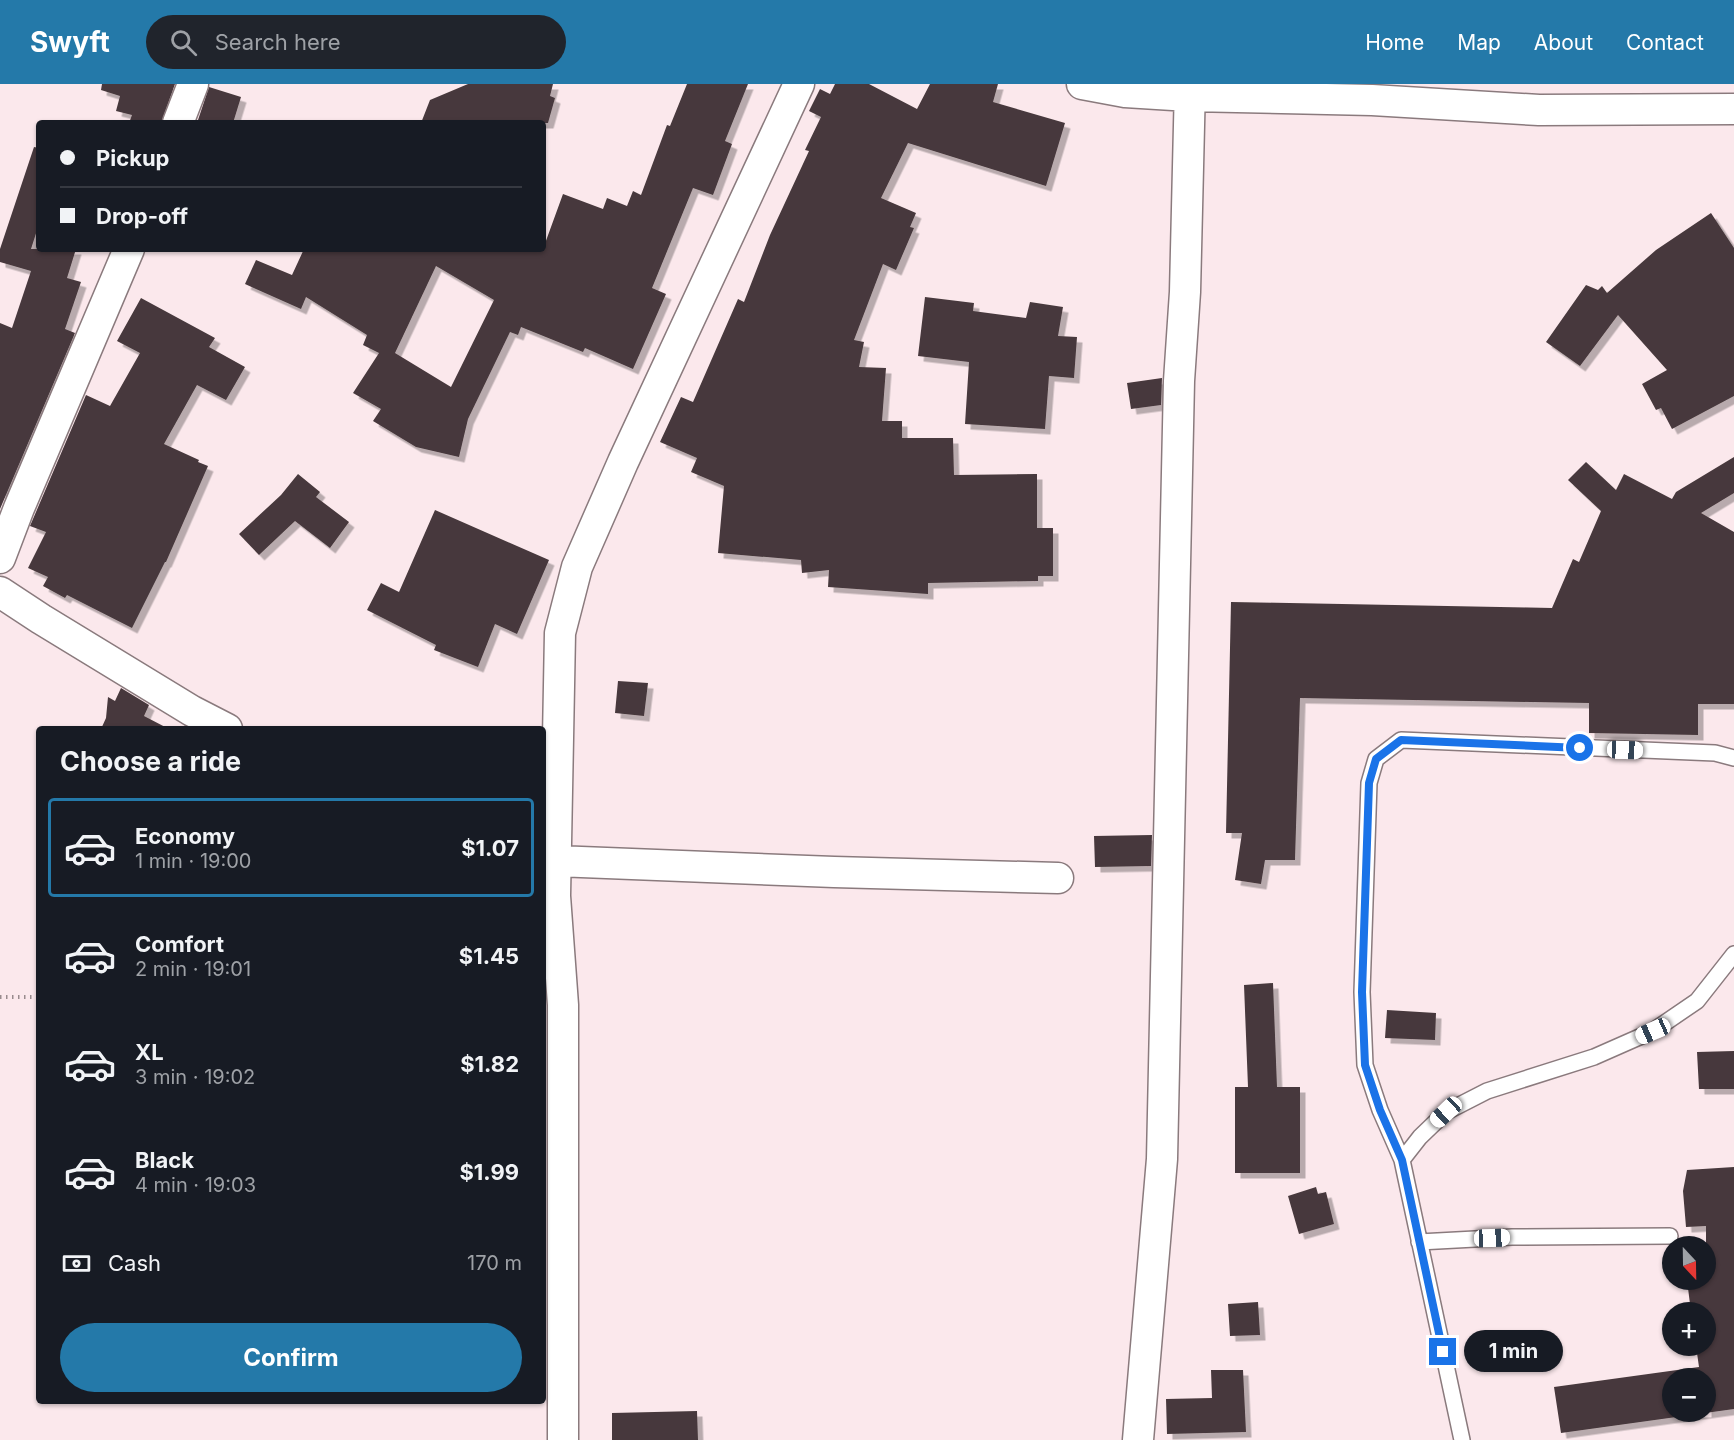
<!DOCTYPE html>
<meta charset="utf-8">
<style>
:root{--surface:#171b24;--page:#20242c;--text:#f1f3f6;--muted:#9ea1a6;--line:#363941;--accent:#2479a9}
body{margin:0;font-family:Inter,sans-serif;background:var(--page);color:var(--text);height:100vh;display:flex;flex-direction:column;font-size:22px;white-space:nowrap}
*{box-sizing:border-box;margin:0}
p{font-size:20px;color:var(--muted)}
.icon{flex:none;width:33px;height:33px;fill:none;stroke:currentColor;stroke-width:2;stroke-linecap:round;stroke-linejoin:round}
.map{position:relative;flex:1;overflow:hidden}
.drawer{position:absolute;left:36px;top:642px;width:510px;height:678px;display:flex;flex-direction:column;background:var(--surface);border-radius:6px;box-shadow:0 2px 4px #0004}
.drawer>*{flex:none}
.hud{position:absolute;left:36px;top:36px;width:510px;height:132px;border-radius:6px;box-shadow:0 2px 4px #0004;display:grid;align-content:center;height:132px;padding:0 24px;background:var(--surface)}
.needle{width:39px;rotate:158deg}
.tools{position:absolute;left:1662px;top:1152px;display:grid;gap:12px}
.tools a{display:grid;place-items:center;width:54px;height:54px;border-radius:50%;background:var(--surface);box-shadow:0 2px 4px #0004;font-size:30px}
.end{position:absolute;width:27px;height:27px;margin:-14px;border:8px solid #1a73e8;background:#fff;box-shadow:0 0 0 3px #fff}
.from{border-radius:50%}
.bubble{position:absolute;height:42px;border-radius:21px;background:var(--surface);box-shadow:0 2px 4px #0004;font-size:20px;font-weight:700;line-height:42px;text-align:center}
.car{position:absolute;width:18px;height:36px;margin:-18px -9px;border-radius:8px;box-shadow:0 0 4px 2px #0007;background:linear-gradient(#fff 24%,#345 0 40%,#fff 0 76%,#345 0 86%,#fff 0)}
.hud b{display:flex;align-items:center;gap:21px;height:57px;font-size:22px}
.hud b+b{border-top:2px solid var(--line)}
.hud i{width:15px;height:15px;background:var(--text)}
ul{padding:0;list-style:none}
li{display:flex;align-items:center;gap:18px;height:99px;margin:0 12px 9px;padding:0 12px;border:3px solid transparent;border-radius:6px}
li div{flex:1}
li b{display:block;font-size:22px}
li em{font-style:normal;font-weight:700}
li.current{border-color:var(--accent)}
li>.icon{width:54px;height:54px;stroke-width:1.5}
h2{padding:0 24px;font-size:27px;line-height:72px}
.pay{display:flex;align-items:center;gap:15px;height:66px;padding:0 24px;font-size:22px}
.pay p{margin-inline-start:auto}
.cta{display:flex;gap:12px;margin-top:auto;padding:12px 24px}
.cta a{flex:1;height:69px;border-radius:36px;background:var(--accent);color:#fff;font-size:24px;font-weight:700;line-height:69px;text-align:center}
header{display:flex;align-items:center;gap:36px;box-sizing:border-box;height:84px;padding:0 30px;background:var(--accent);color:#fff}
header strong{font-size:28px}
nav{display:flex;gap:33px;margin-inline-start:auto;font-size:21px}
.search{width:420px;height:54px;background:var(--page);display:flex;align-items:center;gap:15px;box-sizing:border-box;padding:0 21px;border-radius:33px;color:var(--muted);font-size:22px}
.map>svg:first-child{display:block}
</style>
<header>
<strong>Swyft</strong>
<div class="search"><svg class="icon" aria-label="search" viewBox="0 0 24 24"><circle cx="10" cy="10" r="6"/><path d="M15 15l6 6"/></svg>Search here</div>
<nav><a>Home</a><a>Map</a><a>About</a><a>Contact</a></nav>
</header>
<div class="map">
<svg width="1734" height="1356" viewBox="0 0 1734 1356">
<defs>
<filter id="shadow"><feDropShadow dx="5.5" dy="5.5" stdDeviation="0" flood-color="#0004"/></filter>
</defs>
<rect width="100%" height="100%" fill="#fbe8ec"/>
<!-- building -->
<path fill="#47393c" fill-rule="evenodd" filter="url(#shadow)" d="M102,0h73l-14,39h-32l3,-8 -16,-4 4,-15 -19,-6z
M468,0h85l-3,12 5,2 -7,25h-127l9,-23z
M687,0h61l-23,57 7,3 -19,51 -20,-7 -41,100 14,6 -33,75 -48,-21 -2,4 -62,-25 -3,8 -8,-3 -42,87 -9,38 -43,-10 -43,-26 8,-12 -28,-16 26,-40 -16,-8 4,-10 -61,-38 -5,12 -56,-25 11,-24 36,15 12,-26h239l20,-55 40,15 4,-11 20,8 6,-15 8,4 26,-70 3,1zM436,182l58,34 -43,87 -56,-34z
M835,0h34l48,25 13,-25h68l-5,18 72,21 -19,63 -138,-43 -27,55 35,15 -6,14 4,1 -18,42 -13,-6 -29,76 10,2 -5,25 27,1 -4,53h20v17h51l1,37 83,-1v54h16v48h-15v5l-110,2v11l-100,-7 1,-17 -27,3 -1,-13 -83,-7 6,-67 -33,-14 6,-14 -37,-16 21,-45 12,5 45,-103 6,3 26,-67 39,-84 -4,-1 16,-33 -12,-6 11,-22 10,5z
M209,3l32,10 -8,26h-26l-9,-3z
M34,63l5,1v76l-8,25h45l-9,29 14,4 -16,47 10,4 -75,176v-186l12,5 19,-57 -31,-9v-13z
M1711,129l23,35v148l-62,33 -11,-21 -5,2 -14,-26 25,-14 -49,-55 -38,51 -34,-24 40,-57 12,5 4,-4 5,7 49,-43z
M925,213l49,6 -1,8 53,7 4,-16 33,5 -5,29 19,1 -3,41 -25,-2 -4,53 -80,-5 4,-62 -51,-6z
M141,214l74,40 -6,9 36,20 -19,33 -29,-15 -33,59 35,16 -1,2 10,4 -42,96h-1l-33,66 -65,-33 -2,3 -22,-12 5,-9 -20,-9 18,-36 -16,-6 56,-131 24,11 30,-53 -23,-12z
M1162,294l-1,27 -30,4 -4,-26z
M1734,373v36l-33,20 33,19v172h-36v31l-109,-2v-30l-289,-5 -5,162h-30l-4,24 -26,-4 7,-47h-16l5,-231 321,6 21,-49 6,3 22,-51 -33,-31 18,-18 30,28 8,-16 48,25 4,-7z
M298,390l22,18 -4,5 33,25 -19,26 -35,-27 -36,34 -20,-21 42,-39z
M435,426l114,50 -32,74 -22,-10 -17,43 -44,-17 2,-5 -69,-35 14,-27 18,9z
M618,597l30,2 -4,33 -29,-3z
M121,604l28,17 -5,11 25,13h-68l5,-11 2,-21 7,4z
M1152,751l-1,31 -56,1 -1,-31z
M1273,899l4,104h23v86h-65v-86h13l-4,-102z
M1387,926l49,3 -1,27 -50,-2z
M1734,967v38h-35l-2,-37z
M1734,1083v242l-173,24 -7,-46 145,-20 -3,-21h10v-34h-15l-4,-32h19v-54l-20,1 -3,-36 4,-21zM1672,1294h34v34h-34z
M1316,1103l2,7 8,-2 8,32 -35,10 -11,-38z
M1258,1218l2,33 -30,1 -2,-32z
M1211,1286h32l3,62 -79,2 -1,-35 46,-1z
M697,1327l1,29h-86v-27z"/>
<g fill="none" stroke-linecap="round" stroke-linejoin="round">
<!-- service casing -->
<g stroke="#8a7a7d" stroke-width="18">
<path id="service" d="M1402,1076l18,-23 26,-25 41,-21 107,-34 59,-26 44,-30 37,-47
M1419,1158l93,-5 158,-1
M1462,1356l-60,-280 -22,-50 -15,-45 -3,-73 7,-209 7,-24 25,-19 314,13 19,5"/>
</g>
<!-- minor casing -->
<g stroke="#8a7a7d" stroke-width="33">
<path id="minor" d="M1082,0l43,8 64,4 183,4 167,10 195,-1
M178,39l15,-39
M0,474l19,-50 110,-259
M0,508l41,27 151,92 35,18
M556,777l278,11 224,6
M563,1356v-435l-8,-109 5,-263 17,-66 46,-105 176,-378
M1138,1356l24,-281 17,-778 6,-89 5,-208"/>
</g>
<!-- path -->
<path stroke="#998b8e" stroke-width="4" stroke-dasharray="1.5 4.5" stroke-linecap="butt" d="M0,913h39"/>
<!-- service -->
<use href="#service" stroke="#fff" stroke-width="15"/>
<!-- minor -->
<use href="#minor" stroke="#fff" stroke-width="30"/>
</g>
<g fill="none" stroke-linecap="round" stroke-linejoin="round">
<!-- route -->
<path stroke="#1a73e8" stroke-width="8" d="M1443,1268l-41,-192 -22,-50 -15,-45 -3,-73 7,-209 7,-24 25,-19 179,8"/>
</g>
</svg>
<div class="tools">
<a><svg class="needle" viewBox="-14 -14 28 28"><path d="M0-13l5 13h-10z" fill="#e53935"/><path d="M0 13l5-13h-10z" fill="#9ea1a6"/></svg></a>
<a>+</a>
<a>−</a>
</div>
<i class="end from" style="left:1580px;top:664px"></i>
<i class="end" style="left:1443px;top:1268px"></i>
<div class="bubble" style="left:1464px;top:1246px;width:99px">1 min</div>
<i class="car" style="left:1625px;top:666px;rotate:92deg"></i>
<i class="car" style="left:1653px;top:947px;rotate:246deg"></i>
<i class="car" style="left:1446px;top:1028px;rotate:227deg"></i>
<i class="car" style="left:1492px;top:1154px;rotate:88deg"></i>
<div class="hud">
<b><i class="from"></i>Pickup</b>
<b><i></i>Drop-off</b>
</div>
<section class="drawer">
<h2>Choose a ride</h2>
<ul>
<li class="current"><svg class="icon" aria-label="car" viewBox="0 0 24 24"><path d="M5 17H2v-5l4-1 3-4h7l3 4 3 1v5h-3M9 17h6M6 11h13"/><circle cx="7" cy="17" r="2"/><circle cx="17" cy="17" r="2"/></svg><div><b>Economy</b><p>1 min · 19:00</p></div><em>$1.07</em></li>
<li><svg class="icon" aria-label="car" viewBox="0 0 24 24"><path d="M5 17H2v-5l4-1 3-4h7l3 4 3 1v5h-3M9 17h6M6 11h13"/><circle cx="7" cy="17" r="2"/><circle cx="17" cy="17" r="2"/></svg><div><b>Comfort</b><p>2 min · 19:01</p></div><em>$1.45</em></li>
<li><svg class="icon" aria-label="car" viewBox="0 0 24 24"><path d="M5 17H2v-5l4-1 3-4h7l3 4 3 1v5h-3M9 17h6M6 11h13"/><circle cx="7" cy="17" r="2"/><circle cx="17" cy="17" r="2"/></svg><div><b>XL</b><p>3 min · 19:02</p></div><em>$1.82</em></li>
<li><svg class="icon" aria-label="car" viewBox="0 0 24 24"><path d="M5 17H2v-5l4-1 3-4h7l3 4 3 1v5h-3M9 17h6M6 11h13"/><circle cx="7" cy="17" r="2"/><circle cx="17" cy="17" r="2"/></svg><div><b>Black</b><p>4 min · 19:03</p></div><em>$1.99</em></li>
</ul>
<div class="pay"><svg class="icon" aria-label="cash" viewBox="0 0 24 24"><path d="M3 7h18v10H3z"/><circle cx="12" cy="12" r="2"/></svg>Cash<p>170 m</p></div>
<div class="cta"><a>Confirm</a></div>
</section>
</div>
